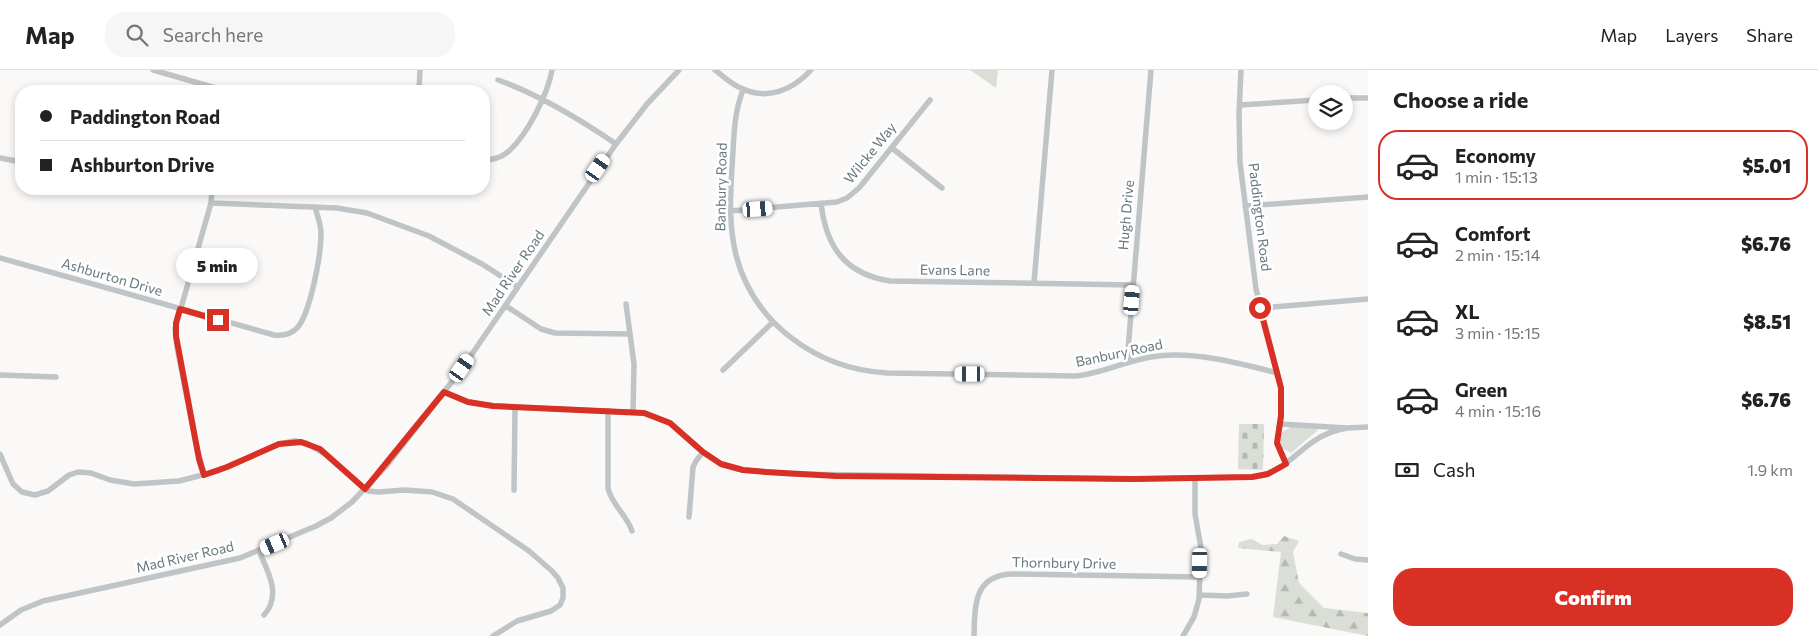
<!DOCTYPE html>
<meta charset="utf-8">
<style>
:root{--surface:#fff;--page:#f6f6f6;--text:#222;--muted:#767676;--line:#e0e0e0;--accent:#d93025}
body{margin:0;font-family:Commissioner,sans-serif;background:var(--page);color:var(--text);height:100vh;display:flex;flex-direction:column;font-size:19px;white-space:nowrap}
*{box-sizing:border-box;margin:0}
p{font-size:16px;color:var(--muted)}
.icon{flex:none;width:28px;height:28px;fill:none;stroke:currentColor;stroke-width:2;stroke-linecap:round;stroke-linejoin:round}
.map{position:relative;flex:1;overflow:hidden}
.details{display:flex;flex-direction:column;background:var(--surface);width:450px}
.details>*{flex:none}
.guide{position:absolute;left:15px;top:15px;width:475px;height:110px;border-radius:20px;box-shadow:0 2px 8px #0003;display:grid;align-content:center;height:110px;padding:0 25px;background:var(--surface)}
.fabs{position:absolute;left:1308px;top:15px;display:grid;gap:10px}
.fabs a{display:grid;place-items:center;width:45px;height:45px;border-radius:50%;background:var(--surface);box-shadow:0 2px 8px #0003;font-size:25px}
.end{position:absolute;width:22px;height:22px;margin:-11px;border:6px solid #d93025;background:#fff;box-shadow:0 0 0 2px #fff}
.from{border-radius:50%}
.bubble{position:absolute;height:35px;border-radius:18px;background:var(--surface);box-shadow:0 2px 8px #0003;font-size:16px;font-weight:800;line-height:35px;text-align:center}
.car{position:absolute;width:15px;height:30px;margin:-15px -8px;border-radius:6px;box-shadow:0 0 4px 1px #0007;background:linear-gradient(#fff 24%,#345 0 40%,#fff 0 76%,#345 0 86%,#fff 0)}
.guide b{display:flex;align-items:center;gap:18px;height:48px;font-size:19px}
.guide b+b{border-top:1px solid var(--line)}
.guide i{width:12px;height:12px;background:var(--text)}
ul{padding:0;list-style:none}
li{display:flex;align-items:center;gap:15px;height:70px;margin:0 10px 8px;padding:0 15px;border:2px solid transparent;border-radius:20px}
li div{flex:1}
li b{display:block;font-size:19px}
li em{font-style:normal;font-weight:800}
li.selected{border-color:var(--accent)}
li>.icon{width:45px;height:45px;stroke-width:1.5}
h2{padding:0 25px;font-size:22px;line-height:60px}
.pay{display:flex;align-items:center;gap:12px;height:55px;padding:0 25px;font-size:19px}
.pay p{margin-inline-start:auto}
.button{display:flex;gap:10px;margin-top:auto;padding:10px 25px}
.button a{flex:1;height:58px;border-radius:20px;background:var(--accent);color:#fff;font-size:20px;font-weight:800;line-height:58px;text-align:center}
header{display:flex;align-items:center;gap:30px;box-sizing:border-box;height:70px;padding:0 25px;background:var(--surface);border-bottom:1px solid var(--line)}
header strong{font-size:24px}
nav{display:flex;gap:28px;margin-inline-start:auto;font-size:18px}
.search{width:350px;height:45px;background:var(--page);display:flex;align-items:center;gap:12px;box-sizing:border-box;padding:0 18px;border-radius:20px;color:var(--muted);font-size:19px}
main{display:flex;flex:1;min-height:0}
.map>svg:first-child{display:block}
</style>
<header>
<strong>Map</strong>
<div class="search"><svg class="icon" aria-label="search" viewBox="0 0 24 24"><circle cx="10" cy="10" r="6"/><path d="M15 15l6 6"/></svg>Search here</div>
<nav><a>Map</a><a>Layers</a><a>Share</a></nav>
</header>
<main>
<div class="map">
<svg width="1368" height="566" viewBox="0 0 1368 566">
<defs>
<pattern id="forest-firs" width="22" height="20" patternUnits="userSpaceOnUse" patternTransform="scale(1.25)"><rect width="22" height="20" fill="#daded7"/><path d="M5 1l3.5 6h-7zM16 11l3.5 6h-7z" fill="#b5b9b4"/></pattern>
<pattern id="cemetery-stones" width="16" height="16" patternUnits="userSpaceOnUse" patternTransform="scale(1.25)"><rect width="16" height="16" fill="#daded7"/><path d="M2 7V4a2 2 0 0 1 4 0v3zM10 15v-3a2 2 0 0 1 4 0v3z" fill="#b5b9b4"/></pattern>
</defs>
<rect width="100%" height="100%" fill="#faf9f8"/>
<!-- green -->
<path fill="#daded7" d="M970,0h28l-2,18z
M1291,357l25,1 2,2 -27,23 -9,-5 -2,-10 2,-6z"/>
<!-- forest -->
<path fill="url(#forest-firs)" d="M1284,466l15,5 -6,11 6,31 25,25 44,5v23l-95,-19 8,-65 -43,-4 1,-6 12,-3 12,6 14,-1z"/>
<!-- cemetery -->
<path fill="url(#cemetery-stones)" d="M1239,354h25l-1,46 -25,-1z"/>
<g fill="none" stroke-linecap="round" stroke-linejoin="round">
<!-- minor -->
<path stroke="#bfc4c7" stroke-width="5.5" d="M153,0l63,18 42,3
M715,0c8,6 16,14 26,18 26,13 52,2 70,-18
M1241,0l-2,44 1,49 16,126 25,99v27l-4,28 9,21
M498,10c42,15 80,38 118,64
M743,20c-10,25 -9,51 -11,78 -2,30 -3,58 4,87 18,69 81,114 151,118l189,3c26,-3 50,-15 75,-19 39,-7 88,6 126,16
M419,21l1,-21
M1344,28h24
M1240,35l76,-5
M892,78l50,40
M0,88l21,4
M484,90c9,0 18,-3 25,-9 18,-16 39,-57 43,-81
M211,133l126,5 30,5 62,23 53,28 36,23
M821,133c5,44 24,71 69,78l243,4
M1245,136l123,-9
M730,141l107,-9 10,-4 12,-10 71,-88
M0,188l274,77c9,1 18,-1 24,-8 13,-17 23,-72 23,-94 0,-9 -4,-18 -6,-26
M1034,213l18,-213
M626,234l8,60 -1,48
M506,236l35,23 14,4 75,1
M1260,238l108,-9
M1131,292l-3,-12 23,-280
M723,300l50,-48
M0,305l56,2
M444,322l24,10 25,4 152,7 25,10 33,29 18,12 22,6 49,4 342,5 119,-2c29,-4 39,-21 61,-36 10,-7 21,-11 33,-13
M608,341v77c3,16 19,27 24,43
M1280,354l67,4 21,-1
M0,384l13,30 9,8 13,3 13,-4 21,-16 9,-3 13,1 19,7 24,4 45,-3 39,-10 61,-27 15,-3 13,2 19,12 42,36 10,1 27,-2 27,2 21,7 76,52 23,20 6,7 5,10v10l-3,7 -9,6 -34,10 -24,15
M204,405l-9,-36 -18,-92 -2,-18 36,-126 1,-14
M514,420l1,-82
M689,447l4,-50 3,-6 7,-9
M259,481c9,21 23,44 5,64
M1341,484l14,5 13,1
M1200,525l27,1 20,-2
M0,555l21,-15 22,-9 197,-43 76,-32 15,-8 21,-16 35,-37 74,-95 155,-226 31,-40 32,-34
M974,566c1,-29 -1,-60 37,-62l189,3
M1183,566l11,-19 5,-18 2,-51 -6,-34v-36"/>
</g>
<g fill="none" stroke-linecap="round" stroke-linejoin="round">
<!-- route -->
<path stroke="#d93025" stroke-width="6" d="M218,250l-38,-11 -4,14v13l23,123 5,16 23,-8 52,-23 22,-2 19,7 45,40 79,-97 24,10 25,4 151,7 26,10 33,29 18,12 22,6 23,2 70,4 298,3 118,-2 16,-3 18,-10 -9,-21 4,-27v-28l-21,-80"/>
</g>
<g text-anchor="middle" stroke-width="5" stroke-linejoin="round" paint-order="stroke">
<!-- street labels -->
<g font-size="14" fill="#67787f" stroke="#fff">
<text transform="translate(870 83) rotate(-51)" y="5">Wilcke Way</text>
<text transform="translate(721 117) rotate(-89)" y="5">Banbury Road</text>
<text transform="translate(1126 145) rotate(-85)" y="5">Hugh Drive</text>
<text transform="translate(1260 147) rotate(83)" y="5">Paddington Road</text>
<text transform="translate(955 200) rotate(1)" y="5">Evans Lane</text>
<text transform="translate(513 203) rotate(-56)" y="5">Mad River Road</text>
<text transform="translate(112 207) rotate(16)" y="5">Ashburton Drive</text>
<text transform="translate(1119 283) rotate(-12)" y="5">Banbury Road</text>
<text transform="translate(185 487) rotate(-13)" y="5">Mad River Road</text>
<text transform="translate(1064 493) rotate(1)" y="5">Thornbury Drive</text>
</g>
</g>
</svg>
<div class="fabs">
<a><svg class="icon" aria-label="layers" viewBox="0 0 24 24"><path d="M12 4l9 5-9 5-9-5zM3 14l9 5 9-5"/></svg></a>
</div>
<i class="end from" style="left:1260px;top:238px"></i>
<i class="end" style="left:218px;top:250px"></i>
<div class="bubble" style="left:176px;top:178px;width:82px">5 min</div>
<i class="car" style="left:598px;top:98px;rotate:35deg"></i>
<i class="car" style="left:758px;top:139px;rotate:86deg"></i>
<i class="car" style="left:1132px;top:230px;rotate:5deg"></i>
<i class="car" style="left:462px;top:298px;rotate:35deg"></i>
<i class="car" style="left:970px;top:304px;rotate:270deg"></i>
<i class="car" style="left:275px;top:474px;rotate:247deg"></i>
<i class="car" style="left:1200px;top:493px;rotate:181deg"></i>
<div class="guide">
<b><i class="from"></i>Paddington Road</b>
<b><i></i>Ashburton Drive</b>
</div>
</div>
<section class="details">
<h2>Choose a ride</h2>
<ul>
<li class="selected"><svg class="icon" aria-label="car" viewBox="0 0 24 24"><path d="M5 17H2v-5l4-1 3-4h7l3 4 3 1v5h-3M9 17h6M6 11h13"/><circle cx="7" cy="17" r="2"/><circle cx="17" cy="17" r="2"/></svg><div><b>Economy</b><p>1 min · 15:13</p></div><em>$5.01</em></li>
<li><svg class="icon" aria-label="car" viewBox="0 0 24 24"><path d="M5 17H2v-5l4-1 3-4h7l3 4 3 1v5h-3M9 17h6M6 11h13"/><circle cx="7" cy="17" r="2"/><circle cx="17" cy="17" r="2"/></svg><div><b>Comfort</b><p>2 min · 15:14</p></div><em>$6.76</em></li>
<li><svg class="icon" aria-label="car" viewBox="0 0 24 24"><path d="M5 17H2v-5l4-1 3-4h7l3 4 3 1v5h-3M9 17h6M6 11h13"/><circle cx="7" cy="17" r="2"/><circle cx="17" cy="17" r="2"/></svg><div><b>XL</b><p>3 min · 15:15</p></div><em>$8.51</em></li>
<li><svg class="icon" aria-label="car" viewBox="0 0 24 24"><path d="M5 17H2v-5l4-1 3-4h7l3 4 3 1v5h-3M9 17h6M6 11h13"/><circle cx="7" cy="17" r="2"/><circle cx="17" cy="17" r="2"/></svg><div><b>Green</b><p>4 min · 15:16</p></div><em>$6.76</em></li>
</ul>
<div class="pay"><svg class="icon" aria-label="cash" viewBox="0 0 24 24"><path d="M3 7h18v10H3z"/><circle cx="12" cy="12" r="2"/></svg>Cash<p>1.9 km</p></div>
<div class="button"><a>Confirm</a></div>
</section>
</main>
